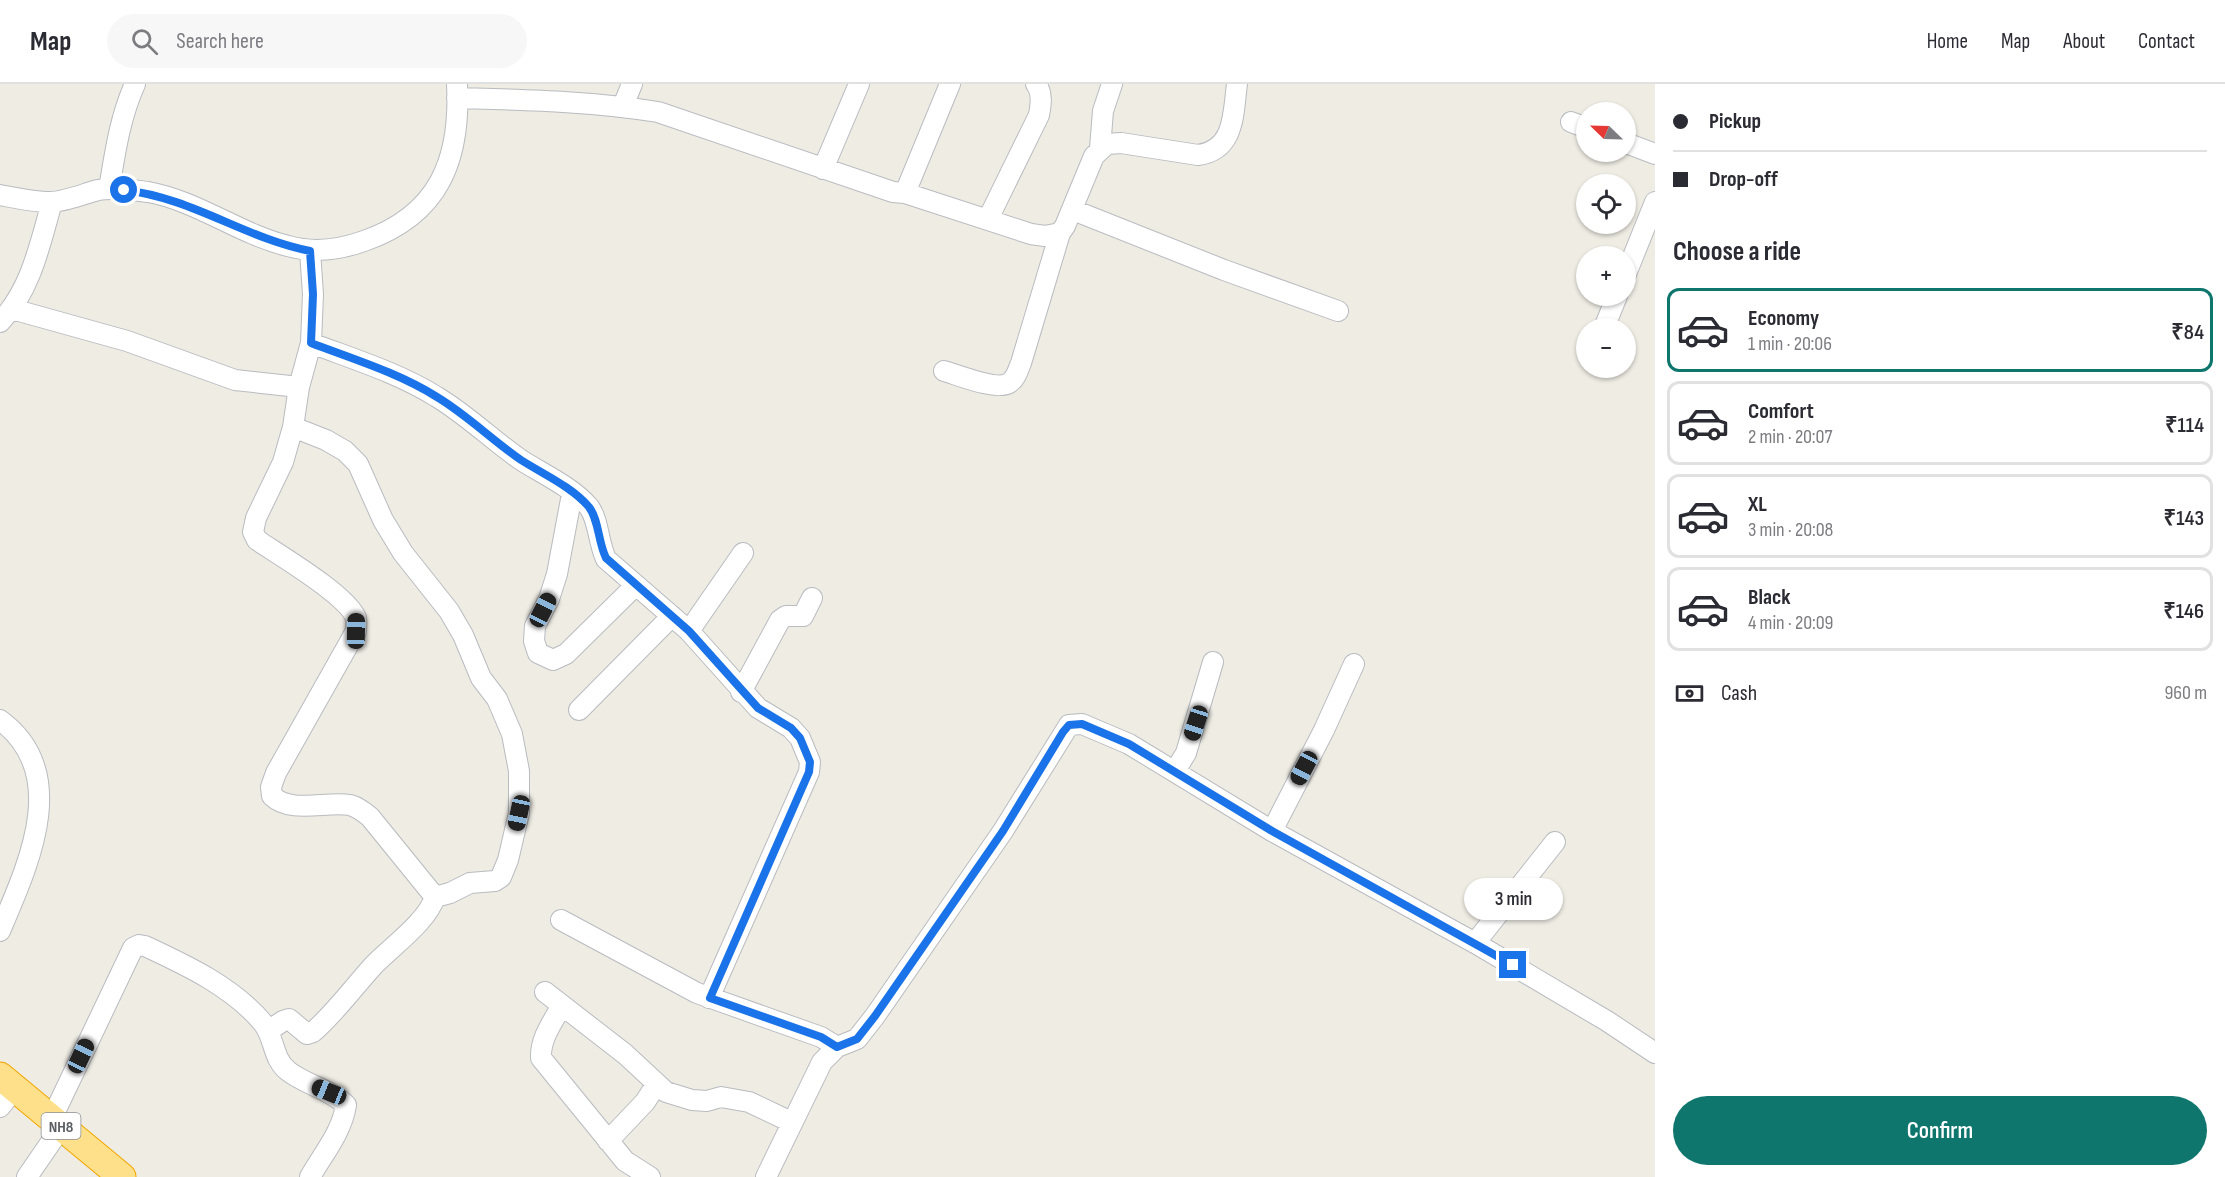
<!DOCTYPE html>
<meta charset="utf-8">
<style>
:root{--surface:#fff;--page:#f7f7f7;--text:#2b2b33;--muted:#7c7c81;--line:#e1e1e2;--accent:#0f766e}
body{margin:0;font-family:"Sofia Sans Condensed",sans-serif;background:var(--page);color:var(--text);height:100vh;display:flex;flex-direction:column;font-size:22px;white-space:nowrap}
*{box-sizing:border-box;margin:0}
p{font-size:20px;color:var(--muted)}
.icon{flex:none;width:33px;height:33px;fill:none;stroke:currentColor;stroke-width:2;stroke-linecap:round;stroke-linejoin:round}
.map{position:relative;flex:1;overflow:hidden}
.side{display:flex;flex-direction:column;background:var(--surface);width:570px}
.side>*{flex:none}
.guide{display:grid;align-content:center;height:132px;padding:0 18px;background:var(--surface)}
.needle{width:39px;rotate:293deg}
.fabs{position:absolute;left:1576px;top:18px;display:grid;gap:12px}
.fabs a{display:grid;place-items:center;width:60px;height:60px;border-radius:50%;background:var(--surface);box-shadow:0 2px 4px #0004;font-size:30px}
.end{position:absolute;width:27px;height:27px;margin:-14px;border:8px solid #1a73e8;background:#fff;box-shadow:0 0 0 3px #fff}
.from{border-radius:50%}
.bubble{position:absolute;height:42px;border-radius:21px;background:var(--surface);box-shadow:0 2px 4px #0004;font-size:20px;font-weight:600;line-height:42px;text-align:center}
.car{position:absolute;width:18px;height:36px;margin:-18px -9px;border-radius:8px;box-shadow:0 0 4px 2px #0007;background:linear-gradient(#222 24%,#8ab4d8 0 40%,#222 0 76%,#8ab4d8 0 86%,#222 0)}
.guide b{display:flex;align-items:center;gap:21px;height:57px;font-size:22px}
.guide b+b{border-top:2px solid var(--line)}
.guide i{width:15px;height:15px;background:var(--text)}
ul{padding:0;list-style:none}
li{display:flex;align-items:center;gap:18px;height:84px;margin:0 12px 9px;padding:0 6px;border:3px solid var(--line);border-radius:12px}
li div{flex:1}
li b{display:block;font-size:22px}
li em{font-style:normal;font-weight:600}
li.current{border-color:var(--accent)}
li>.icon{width:54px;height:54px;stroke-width:1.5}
h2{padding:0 18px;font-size:27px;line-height:72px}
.pay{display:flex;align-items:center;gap:15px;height:66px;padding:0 18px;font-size:22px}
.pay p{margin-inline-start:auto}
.cta{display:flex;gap:12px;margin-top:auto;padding:12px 18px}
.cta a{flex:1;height:69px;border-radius:36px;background:var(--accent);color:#fff;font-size:24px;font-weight:600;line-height:69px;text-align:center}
header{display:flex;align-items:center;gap:36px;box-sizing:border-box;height:84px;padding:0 30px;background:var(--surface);border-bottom:2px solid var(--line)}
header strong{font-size:28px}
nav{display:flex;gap:33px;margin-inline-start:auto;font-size:21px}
.search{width:420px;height:54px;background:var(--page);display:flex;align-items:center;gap:15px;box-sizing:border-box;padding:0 21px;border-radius:33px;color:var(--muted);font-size:22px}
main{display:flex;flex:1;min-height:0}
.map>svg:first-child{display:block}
</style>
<header>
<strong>Map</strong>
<div class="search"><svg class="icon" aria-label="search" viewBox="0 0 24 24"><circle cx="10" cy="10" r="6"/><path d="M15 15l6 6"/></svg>Search here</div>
<nav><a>Home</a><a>Map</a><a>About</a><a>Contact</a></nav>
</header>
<main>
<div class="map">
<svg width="1655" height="1093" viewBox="0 0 1655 1093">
<rect width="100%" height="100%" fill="#eeece3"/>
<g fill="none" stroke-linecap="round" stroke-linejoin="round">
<!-- minor casing -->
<g stroke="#b8bbc0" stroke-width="22">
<path id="minor" d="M457,14c68,2 135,3 201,14l235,80 12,1 126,41 14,2 15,-3 5,-7 29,-70 13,-12 14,-1 77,12c37,-5 35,-41 39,-71
M623,22l9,-22
M1571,38l16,6
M1626,59l29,11
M1100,64l3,-37 9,-27
M823,85l36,-85
M109,105c6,-36 11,-72 26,-105
M905,109l45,-109
M0,111c16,3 33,7 50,7 15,0 33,-8 48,-12 16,-3 34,0 50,2 50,9 91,42 140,54 25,7 51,4 76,-5 75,-26 97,-81 93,-157
M1073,126l151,60 114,41
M988,135l51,-104c2,-10 4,-22 -3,-31
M1626,190l29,-72
M12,225l115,32 108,39 64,7
M0,238c31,-32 40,-78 52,-120
M1604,244l13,-32
M311,259c42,16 88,30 126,54 30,18 55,43 84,63 22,14 51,27 68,47 10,14 9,35 17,52l83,72 69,77 33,20 9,10 10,24 -1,10 -100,226
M944,287c14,4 53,20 65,12 7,-4 9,-13 12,-20l39,-130
M293,343l33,13 19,11 13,13 25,56 20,33 46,58 14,24 18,43 16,21 15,35 7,37v42l-11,47 -7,17 -6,4 -25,2 -20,10 -15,4
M572,410l-15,80 -8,25 -14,27 -1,15 4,12 15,7 13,-6 70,-69
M689,547l54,-78
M741,608l39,-72 6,-4h17l9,-18
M579,626l93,-94
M0,636c72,53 28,145 0,211
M1175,687l11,-18 27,-91
M1272,747l52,-101 30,-66
M1555,758l-80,101 132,78 48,32
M561,836l136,73 124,44 16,10
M545,908l80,62 41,38 26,8 15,1 14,-4 28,5 42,20
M562,921c-9,17 -22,33 -21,53l84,103 25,16
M268,947l15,-10 6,-2 18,15 6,-2c22,-19 40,-44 60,-66 18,-19 54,-44 62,-69l-65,-80c-6,-5 -12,-10 -20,-12 -24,-4 -59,9 -78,-9l-1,-9 5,-14 80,-142c0,-4 1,-10 0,-13 -9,-23 -77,-63 -99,-78l-4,-8 3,-14 27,-56 10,-35 6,-40 12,-44 2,-49 -3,-43
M0,1023l15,-19
M52,1034l81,-170 6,-3 6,1c41,19 88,41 118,77 12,15 9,35 25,48 18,14 42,18 58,34 -4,27 -23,49 -36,72
M608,1057l37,-39 11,-17
M27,1093l35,-51
M766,1093l56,-115 15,-15 20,-8 18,-23 128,-185 66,-106 13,-1 47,20 143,87 203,112"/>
</g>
<!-- highway casing -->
<g stroke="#f2a500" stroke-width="29">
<path id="highway" d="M0,992l122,101"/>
</g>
<!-- minor -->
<use href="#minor" stroke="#fff" stroke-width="20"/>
<!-- highway -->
<use href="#highway" stroke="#fee08a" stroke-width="27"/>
</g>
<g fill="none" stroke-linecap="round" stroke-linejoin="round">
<!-- route -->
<path stroke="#1a73e8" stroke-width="8" d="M124,106c69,8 120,48 186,61l3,43 -2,49c42,16 88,30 126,54 30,18 55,43 84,63 22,14 51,27 68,47 10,13 9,35 17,51l83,73 69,77 33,20 9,10 10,24 -1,10 -99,226 111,39 16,10 20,-8 18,-23 128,-185 60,-99 6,-7 13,-1 47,20 143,87 241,134"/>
</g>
<g text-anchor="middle" stroke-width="5" stroke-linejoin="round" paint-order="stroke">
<!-- shield labels -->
<rect fill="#fff" stroke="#8c8f92" stroke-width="1.5" x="41.5" y="1029" width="39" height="26" rx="4.5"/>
<g font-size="16" font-weight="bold" fill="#5b5f64">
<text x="61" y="1048">NH8</text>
</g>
</g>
</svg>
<div class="fabs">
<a><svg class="needle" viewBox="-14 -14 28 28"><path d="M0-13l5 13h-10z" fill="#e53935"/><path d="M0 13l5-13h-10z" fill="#7c7c81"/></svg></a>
<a><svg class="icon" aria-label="locate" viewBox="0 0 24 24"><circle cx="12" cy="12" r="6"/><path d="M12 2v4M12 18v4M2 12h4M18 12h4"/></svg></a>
<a>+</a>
<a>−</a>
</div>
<i class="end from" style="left:124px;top:106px"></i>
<i class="end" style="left:1513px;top:881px"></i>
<div class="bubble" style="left:1464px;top:794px;width:99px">3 min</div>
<i class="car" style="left:543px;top:526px;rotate:27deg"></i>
<i class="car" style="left:356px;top:547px;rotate:1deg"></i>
<i class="car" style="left:1196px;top:639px;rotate:198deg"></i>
<i class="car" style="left:1304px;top:684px;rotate:208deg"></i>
<i class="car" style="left:519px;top:729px;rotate:192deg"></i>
<i class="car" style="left:81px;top:972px;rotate:25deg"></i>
<i class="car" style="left:329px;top:1008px;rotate:292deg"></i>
</div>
<section class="side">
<div class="guide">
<b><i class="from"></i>Pickup</b>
<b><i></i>Drop-off</b>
</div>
<h2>Choose a ride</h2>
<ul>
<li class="current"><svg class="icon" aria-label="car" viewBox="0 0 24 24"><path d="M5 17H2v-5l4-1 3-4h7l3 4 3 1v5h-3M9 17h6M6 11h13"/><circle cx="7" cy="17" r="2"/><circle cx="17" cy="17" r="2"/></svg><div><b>Economy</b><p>1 min · 20:06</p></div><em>₹84</em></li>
<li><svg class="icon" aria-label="car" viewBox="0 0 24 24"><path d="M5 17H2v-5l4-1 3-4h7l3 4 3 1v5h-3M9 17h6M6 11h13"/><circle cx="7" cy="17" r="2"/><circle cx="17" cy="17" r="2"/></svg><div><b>Comfort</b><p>2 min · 20:07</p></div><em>₹114</em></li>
<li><svg class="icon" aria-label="car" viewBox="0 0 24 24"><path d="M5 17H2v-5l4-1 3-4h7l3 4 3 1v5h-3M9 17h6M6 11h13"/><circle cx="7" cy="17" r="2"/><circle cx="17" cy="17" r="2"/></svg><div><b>XL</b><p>3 min · 20:08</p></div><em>₹143</em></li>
<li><svg class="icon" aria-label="car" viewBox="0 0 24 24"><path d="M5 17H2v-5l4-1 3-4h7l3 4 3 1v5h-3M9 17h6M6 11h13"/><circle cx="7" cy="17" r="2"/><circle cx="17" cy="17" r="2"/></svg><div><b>Black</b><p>4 min · 20:09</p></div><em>₹146</em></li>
</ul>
<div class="pay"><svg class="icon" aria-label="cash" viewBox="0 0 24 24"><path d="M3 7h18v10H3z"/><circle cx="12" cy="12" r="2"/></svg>Cash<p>960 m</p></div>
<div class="cta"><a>Confirm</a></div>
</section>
</main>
